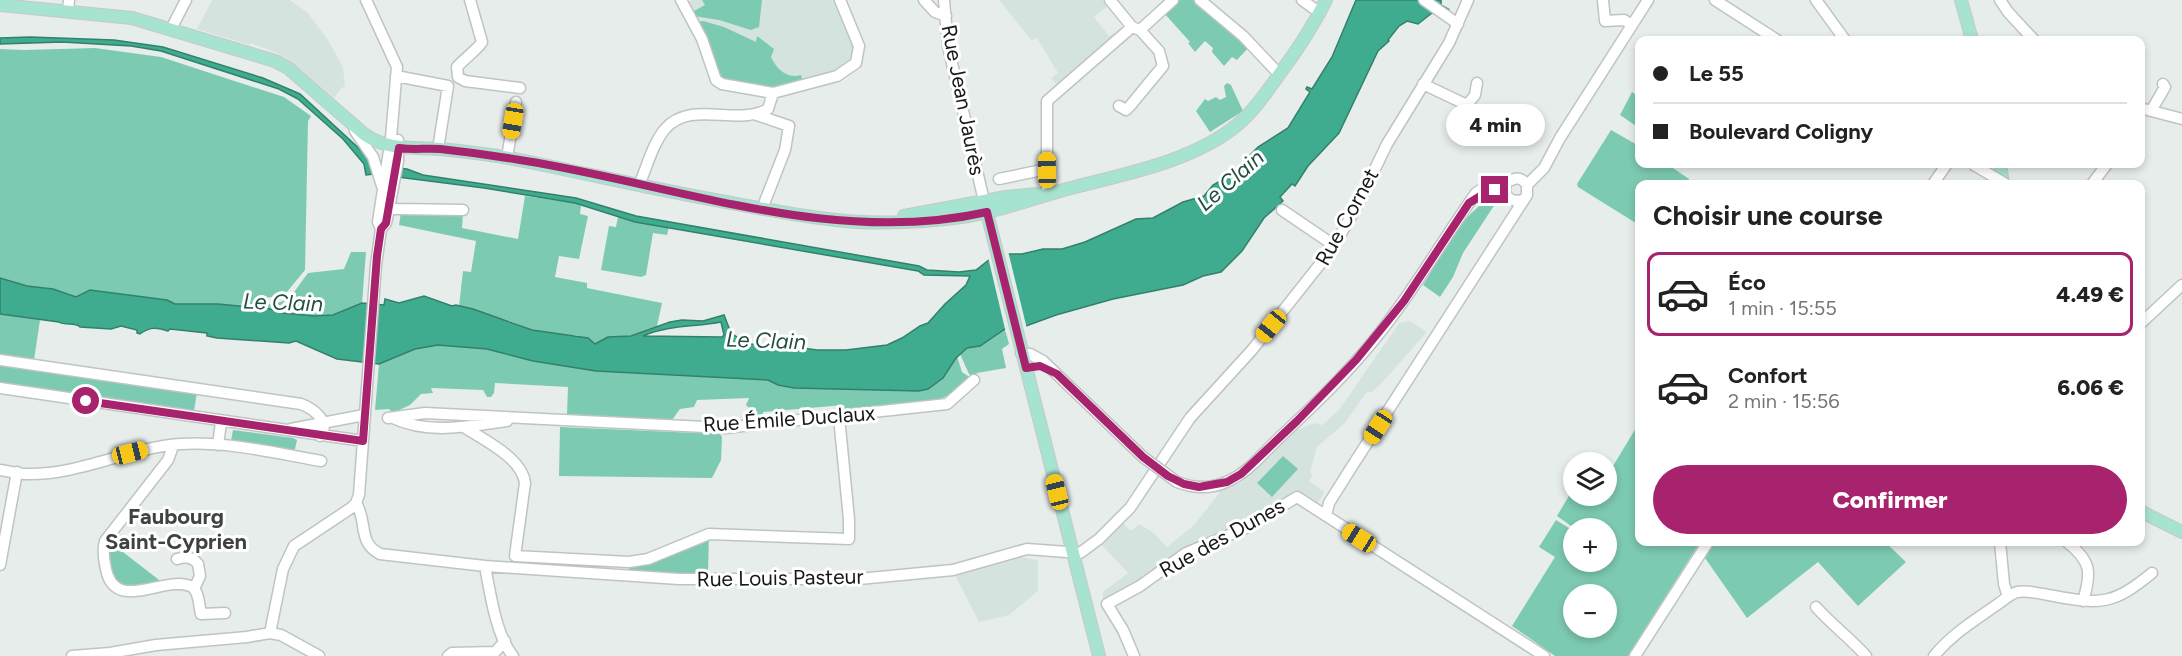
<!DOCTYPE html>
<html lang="fr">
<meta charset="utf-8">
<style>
:root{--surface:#fff;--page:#f2f2f2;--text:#222;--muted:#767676;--line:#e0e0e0;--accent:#a8236d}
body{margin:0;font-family:Figtree,sans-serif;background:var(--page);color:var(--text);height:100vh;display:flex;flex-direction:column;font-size:22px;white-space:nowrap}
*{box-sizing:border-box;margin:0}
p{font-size:20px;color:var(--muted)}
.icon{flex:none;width:33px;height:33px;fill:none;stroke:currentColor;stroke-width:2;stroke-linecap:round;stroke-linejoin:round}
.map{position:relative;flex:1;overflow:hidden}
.details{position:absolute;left:1635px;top:180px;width:510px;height:366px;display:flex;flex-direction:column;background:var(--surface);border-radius:12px;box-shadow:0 3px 9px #0003}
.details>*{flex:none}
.guide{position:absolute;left:1635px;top:36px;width:510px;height:132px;border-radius:12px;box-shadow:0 3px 9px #0003;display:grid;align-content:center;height:132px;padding:0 18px;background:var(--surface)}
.tools{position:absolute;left:1563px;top:452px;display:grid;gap:12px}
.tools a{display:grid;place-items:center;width:54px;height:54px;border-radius:50%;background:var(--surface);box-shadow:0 3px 9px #0003;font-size:30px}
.end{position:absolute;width:27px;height:27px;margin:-14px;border:8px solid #a8236d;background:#fff;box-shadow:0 0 0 3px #fff}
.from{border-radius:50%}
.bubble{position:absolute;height:42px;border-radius:21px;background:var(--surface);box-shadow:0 3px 9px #0003;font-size:20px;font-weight:800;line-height:42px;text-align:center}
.car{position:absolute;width:18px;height:36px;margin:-18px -9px;border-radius:8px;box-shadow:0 0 4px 2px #0007;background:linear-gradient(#f5c518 24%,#345 0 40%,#f5c518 0 76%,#345 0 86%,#f5c518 0)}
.guide b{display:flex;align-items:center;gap:21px;height:57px;font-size:22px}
.guide b+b{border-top:2px solid var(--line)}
.guide i{width:15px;height:15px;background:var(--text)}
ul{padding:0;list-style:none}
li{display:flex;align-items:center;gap:18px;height:84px;margin:0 12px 9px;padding:0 6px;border:3px solid transparent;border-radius:12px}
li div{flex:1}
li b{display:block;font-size:22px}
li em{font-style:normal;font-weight:800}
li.selected{border-color:var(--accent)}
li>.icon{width:54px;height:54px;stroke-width:1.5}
h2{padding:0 18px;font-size:27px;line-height:72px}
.action{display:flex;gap:12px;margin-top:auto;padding:12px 18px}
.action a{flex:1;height:69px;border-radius:36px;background:var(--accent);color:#fff;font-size:24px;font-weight:800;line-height:69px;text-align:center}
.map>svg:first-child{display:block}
</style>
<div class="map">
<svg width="2182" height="656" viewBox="0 0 2182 656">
<rect width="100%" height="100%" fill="#e7edeb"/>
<!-- built -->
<path fill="#d5e3de" d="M212,0h78l18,13 20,27 15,27 2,21 -3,-1 -8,11 -45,-38 -12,-7 -26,-10 -2,2 -52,-16z
M692,0h141l4,3 20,42 -1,8 -5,1 -1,6 3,1 -16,10 -64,19 -47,-8 -39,-79z
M999,0h106l4,5 -15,12 15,19 5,-3 3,3 -59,50 -7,-8 7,-5 -21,-35 -6,2z
M1410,321l17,11 -47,53 -8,7 -6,1 -21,30 -28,24 -7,25 3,3 -4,6 16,11 -9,13 -18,-14 -195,114v-13l25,-19 -28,-30 23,-20 8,8 8,-7 15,9 13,14 27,-22 27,-34 21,-9 52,-51 21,-8 7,2 17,-15 60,-87z
M1020,557l18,3v31l-29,24 -30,7 -25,-49z"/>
<!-- green -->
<path fill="#7dcab2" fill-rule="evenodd" d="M702,0h60l-3,27 -8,3 -32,-10 -25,-4 -2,-4 13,-7z
M1177,0h16l27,20 29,27 -12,13 -5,-3 -8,9 -12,-14 1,-4 -8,-7 -10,11 -7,-9 2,-1 -26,-29z
M703,21l21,6 32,15 1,-6 17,13 -3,8c6,12 15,22 30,18l2,7 -30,8 -47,-8 -9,-5 -20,-55z
M95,48l66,9 123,40 27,19 -3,5 -3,149 -19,23 -6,3 -16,2 -6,5 3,7 -10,1 -2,-4 -32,-3h-42l-8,-4 -77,-10 -14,7 -23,-8 -26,-3 -27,-8v-229l24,1z
M1227,83l4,2 12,26 -33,21 -14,-21 9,-12 3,2 8,-4 4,3 6,-3 -2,-11z
M1632,92l7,5v31l-19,-13z
M1611,130l28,16 1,18h27l22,15 -1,5h-48l-1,41 -61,-38 -1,-3z
M525,196l51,7 5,3 -1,8 8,2 -9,43 -20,-3 -4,21 32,6v5l75,15 -5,23 -26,10 -23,1 -13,7 -7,-6 -13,-3h-19l-24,-5 -25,-10 -48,-14 4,-35 8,1 5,-31 -77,-16 2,-13 62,1 -1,15 56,11z
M1491,198h8l-36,55 -10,24 -13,20 -17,-12c19,-30 36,-69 68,-87z
M618,217l17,5 34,5 -2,8 -14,-2 -7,42 -5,2 -40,-7 8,-44 7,1z
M351,252h15l-4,51c-9,4 -18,9 -27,11 -19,5 -50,0 -68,-6v-4c25,0 27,-14 41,-31l36,-4z
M0,314l40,6 -6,40 -34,-6z
M1005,329l4,15 -7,5 4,19 -29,5 -4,4 -4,-3 -9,-20 7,-7 13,-2z
M439,345l48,4 46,12 63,10 172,9 10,5 16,3 125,3 38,-35 5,16 9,6 -20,16 -11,5 -28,3 -22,10 -44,4 -2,-11 -81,7v11l-4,1 -2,-9 -11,-10 3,-7 -52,2 -3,7 -14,2 -8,11 -98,-5 -7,-1 1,-27 -73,-4 -1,10 -3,4h-4l-4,-7 -52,-2 2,5 -12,1 -11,11 -17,8 -4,-4 -14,1 4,-46 35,-15z
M0,362l197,30 -3,19 -194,-29z
M1639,423l1,119h60l-72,114h-73l-43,-30 43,-69 -16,-10 17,-27 16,10 2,-2v33h32v-33h-32l-17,-12 16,-27 1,6h32l1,-19zM1574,594h32v33h-32z
M560,427l160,7 2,3 -1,23 -9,18 -153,-2z
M233,430l60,8 4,2 -2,9 -3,1 -61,-9z
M1283,456l15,13 -26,28 -15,-14z
M709,534l-1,41h-28l-51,-4v-9z
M110,542l53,41 -26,6 -22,-6 -8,-19z
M1715,542h170l21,20 -48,44 -40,-44 -71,56 -42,-60z"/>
<!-- water -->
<path fill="#3fac8f" stroke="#33806b" stroke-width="1.5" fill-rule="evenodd" d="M1356,0h85v5l7,4 -10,1 -3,4 -3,-1 -14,11 -11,-3 -8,5 -11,14 1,1 -11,10 -39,82 -31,33 -13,20 -3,-2 -12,13 3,4 -19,17 -22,33 -21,21 -18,4 -20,9 -70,14 -57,16 -30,11 -21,3 -25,17 -13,2 -11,10 -13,20 -15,11 -9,2 -125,-3 -16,-3 -10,-5 -172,-9 -63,-10 -46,-12 -49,-4 -23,4 -36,15 -42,-5 -41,-18 -7,2 -72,-5 -10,-2v-3l-37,-4 -2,2c-11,-4 -19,-4 -28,3l-3,-1v-3l-16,-4 -10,3 -31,-2c-5,-5 -15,-1 -21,-5l-59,-8v-36l27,8 26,3 23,8 14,-7 77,10 8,4h43l31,3 2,4 16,-3 15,5 32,3 19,-1 29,-12 22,2 1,-6 14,4 25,-7 28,10 4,-1 17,4 59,21 56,8 7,6 13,-7 23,-1 39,-14 12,-2 21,1 21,-6 7,18 9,6 2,5 39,1 36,5h29l41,-5 15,-7 18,-12 8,-3 17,-19 21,-19 4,-9 -46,-1 -6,-4 -283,-49 -60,-19 -91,-15 -110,-14 -8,1 -2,-11 -21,-25 -45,-40 -19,-10 -118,-38 -30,-5 -69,-4 -62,2v-6l30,-1 84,3 49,7 100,31 37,16 65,60 6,11 36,4 16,6 153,23 60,18 283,50 8,4 32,2 17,-2 13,-10 20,-6h13l21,-5h19l23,-7 51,-23 17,-1 30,-16 21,-6 9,-11 16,-9 29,-29 30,-19 22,-36 -4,-3 1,-2 5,2 20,-32zM721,322l3,13 -2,2 -79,-1c24,-11 52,-9 78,-14z"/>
<!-- pier -->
<path fill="#e7edeb" d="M1008,251l19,78 -21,4 -18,-76z"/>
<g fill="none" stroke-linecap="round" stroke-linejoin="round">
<!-- minor casing -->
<g stroke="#bfc4c2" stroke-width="13">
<path id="minor" d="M470,0l12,42c-3,6 -18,17 -25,25l1,10 7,4 55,7
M681,0l21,39 14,41 6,4 51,9 64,-17 19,-13 3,-17 -19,-46
M924,0l11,12 11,4
M944,0l4,46 36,155
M1110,0l22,27 8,3 19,21 4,15 -33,40 -4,4 -7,-4
M1200,0l43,36 36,38
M1302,0l18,13
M1424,0l34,24
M1603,0l2,21 19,-1 8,5
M1715,0l62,40
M1816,0l29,40
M2000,0l8,12 26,28
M68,11l1,-11
M171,29l15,-29
M1140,30l33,-30
M396,76l52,10 -10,63
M1423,84l44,21 8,-10 2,-12
M2140,108l42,11
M2151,111l14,-24 -2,-3
M757,115l32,11 -4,24 -23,59
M355,131l18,26 9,29
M507,158l9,-56
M999,179l48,-10
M1506,184c-4,11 4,19 16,16
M1933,184l14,-20
M2092,184l15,-20
M639,185c8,-18 13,-40 26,-56 26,-30 72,-2 103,-20l5,-16
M1527,185l17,-17 16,-30 88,-138
M1487,192l8,-2 10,1
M1047,194v-93l85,-74
M384,207l13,2 66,1
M1282,210l53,36
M381,229l5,-6 2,-9 10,-53v-21
M2140,324l42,-39
M1021,353l9,1 13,7 100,96
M0,360l301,44c13,5 30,18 19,32
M0,388l363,53
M388,418l37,-5 300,15 222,-24 27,-24
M393,418c35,17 77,8 114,3
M464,427c20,13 58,31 61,56l-10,73 114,6 19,-3 61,-25 140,5v-20l-10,-102
M291,429l73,-14
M218,445l3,-23
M173,446l-5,14 -63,81c-3,9 -1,19 1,28 9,46 61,4 86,18 7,4 7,19 9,27l24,-1
M0,470c9,1 18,4 27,4 53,1 101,-26 153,-30 47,-3 95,9 141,17
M1177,482c16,6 34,7 49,0 21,-8 37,-29 53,-44 33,-31 67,-63 95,-98 38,-46 67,-98 102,-147 10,-8 16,-8 29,-11 9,-2 14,-8 22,3v10l-176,273 -22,35 -3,12
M356,503c12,19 1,39 24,51l105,12 194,13h180l94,-9 74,-21 53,4 19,-14 31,-31 60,-90 62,-68 80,-101 24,-41 31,-64 62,-101 19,-43
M2000,542l4,42 4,13
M2067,542c24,19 25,30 16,59
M177,559c9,-3 16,-2 21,5l2,12 -6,13
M0,565l17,-93
M485,566c5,26 11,70 28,90
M1816,607c16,18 34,31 50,49
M270,633l11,2 38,21
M72,656l38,-3 46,-8 91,-8 23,-4 13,-64 11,-23 57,-38 5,-5 3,-8 17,-230 5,-36 -3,-7 13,-84 6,-71 -31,-67
M448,656l4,-3 43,-1 10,-11
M1134,656l-11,-26 -16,-26 33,-18 46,-33 60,-25 51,-31 247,159
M1635,656l73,-114
M1934,656c19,-23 40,-35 64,-52 6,-4 12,-10 19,-12 12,-2 25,2 37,4 48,9 60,8 98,-23"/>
</g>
<!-- major casing -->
<g stroke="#c7c8c8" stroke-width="14">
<path id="major" d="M1961,0l11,40
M0,5l132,13 143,43 13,7 76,66c24,17 49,13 76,15 31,3 64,7 94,14 64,13 128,28 192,39 37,7 73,14 110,18 39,5 93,2 132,-4 37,-6 71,-20 107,-29 54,-14 118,-26 162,-62 18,-15 31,-35 44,-53 17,-23 32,-46 45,-72
M2000,164l3,20
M984,201l115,455
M904,216l102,-19 31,-3
M2140,511l42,21"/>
</g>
<!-- minor -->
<use href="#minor" stroke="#fff" stroke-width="10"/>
<!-- major -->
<use href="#major" stroke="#a7e3d1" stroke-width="12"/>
<!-- minor-bridge casing -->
<g stroke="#bfc4c2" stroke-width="13" stroke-linecap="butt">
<path id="minor-bridge" d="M1972,164l34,20
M1143,457l34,25"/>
</g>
<!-- minor-bridge -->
<use href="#minor-bridge" stroke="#fff" stroke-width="10"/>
</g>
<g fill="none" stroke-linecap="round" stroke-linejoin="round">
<!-- route -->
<path stroke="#a8236d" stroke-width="8" d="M86,401l277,40 14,-185 4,-27 5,-6 13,-75c14,2 27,0 41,1 28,3 57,7 86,12 150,24 307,86 461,51l39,156 14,-2 17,8 86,83 25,19 16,8 15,3 28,-5 14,-8 56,-53 59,-61 48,-59 65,-98 18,-11 8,-2"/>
</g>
<g text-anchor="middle" stroke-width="6" stroke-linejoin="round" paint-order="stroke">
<!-- street labels -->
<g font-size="21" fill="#171918" stroke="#fff">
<text transform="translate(963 100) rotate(79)" y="7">Rue Jean Jaurès</text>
<text transform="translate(1347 217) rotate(-61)" y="7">Rue Cornet</text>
<text transform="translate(789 419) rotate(-4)" y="7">Rue Émile Duclaux</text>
<text transform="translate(1222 538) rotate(-29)" y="7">Rue des Dunes</text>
<text transform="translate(780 578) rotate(-1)" y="7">Rue Louis Pasteur</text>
</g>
<!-- water labels -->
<g font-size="22" font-style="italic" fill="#224f42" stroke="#fff">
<text transform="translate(1230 180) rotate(-41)" y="8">Le Clain</text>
<text transform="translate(283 302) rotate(2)" y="8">Le Clain</text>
<text transform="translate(766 340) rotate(2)" y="8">Le Clain</text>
</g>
<!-- neighbourhood labels -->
<g font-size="22" font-weight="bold" fill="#3e4241" stroke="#fff">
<text x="176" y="524">Faubourg<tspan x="176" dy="25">Saint-Cyprien</tspan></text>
</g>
</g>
</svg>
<div class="tools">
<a><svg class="icon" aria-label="layers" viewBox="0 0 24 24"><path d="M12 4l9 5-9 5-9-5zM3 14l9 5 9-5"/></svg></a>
<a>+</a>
<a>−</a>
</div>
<i class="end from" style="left:86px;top:401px"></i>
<i class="end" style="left:1495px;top:190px"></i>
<div class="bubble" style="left:1446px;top:104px;width:99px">4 min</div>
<i class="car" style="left:513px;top:121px;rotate:189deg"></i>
<i class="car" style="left:1047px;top:170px;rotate:359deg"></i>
<i class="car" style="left:1271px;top:326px;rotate:219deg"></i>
<i class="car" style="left:1378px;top:427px;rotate:213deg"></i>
<i class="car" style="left:130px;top:453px;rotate:76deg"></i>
<i class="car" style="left:1057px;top:492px;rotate:346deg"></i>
<i class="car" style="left:1359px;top:538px;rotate:302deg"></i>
<div class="guide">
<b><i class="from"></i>Le 55</b>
<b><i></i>Boulevard Coligny</b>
</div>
<section class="details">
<h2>Choisir une course</h2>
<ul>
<li class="selected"><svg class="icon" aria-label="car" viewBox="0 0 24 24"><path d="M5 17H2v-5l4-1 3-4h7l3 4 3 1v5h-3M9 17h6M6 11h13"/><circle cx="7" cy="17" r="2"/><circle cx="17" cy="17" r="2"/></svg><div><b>Éco</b><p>1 min · 15:55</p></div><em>4.49 €</em></li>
<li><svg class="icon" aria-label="car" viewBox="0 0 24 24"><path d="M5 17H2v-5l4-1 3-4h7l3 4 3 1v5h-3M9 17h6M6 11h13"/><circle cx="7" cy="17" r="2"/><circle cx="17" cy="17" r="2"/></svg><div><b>Confort</b><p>2 min · 15:56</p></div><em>6.06 €</em></li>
</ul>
<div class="action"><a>Confirmer</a></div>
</section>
</div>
